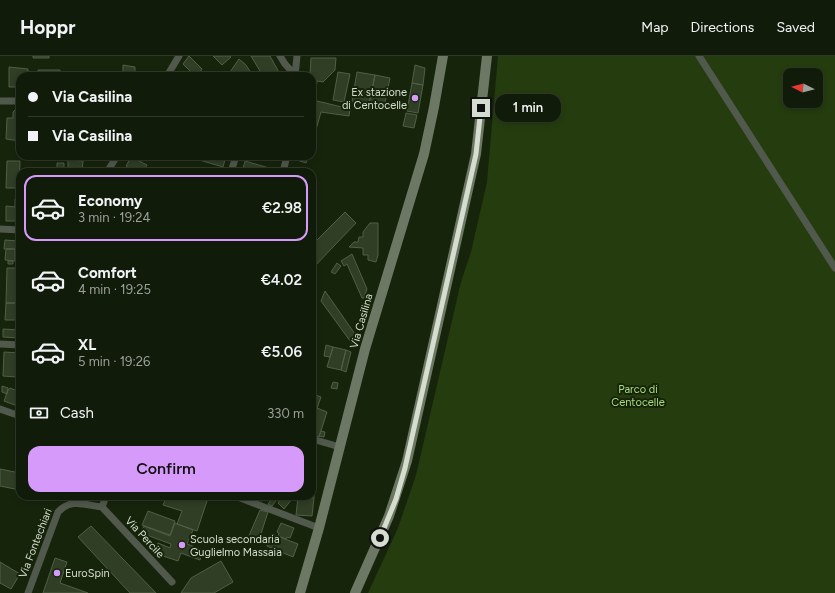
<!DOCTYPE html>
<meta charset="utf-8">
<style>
:root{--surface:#111b09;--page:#1a2412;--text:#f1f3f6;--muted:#9ca19c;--line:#30392a;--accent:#d69bfa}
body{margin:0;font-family:Figtree,sans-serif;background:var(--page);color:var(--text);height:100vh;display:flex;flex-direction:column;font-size:15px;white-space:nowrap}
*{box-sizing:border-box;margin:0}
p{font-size:13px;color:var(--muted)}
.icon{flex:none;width:22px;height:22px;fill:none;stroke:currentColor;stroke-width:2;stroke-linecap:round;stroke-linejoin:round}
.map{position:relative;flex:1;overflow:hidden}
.sheet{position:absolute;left:16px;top:112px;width:300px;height:332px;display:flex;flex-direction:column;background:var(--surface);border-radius:12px;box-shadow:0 2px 6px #0003,0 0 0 1px var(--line)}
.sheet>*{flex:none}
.hud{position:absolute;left:16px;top:16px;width:300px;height:88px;border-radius:12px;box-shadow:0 2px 6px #0003,0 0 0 1px var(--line);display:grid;align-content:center;height:88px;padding:0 12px;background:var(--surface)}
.needle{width:26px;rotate:276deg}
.buttons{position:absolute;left:783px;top:12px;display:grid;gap:8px}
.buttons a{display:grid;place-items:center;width:40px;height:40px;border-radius:8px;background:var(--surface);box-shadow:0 2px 6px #0003,0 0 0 1px var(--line);font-size:20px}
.end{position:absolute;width:18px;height:18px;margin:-9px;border:5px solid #d5dece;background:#111;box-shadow:0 0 0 2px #111}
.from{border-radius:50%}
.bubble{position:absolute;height:28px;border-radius:12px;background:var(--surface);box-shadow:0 2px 6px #0003,0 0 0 1px var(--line);font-size:13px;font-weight:600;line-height:28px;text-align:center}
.hud b{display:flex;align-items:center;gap:14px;height:38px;font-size:15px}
.hud b+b{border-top:1px solid var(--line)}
.hud i{width:10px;height:10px;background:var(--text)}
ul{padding:7px 0 0;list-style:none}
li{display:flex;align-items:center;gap:12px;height:66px;margin:0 8px 6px;padding:0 4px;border:2px solid transparent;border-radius:12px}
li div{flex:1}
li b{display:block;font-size:15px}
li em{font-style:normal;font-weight:600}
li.current{border-color:var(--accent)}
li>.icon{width:36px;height:36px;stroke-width:1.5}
.pay{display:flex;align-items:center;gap:10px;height:44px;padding:0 12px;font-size:15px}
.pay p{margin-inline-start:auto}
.button{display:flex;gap:8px;margin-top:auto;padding:8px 12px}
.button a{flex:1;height:46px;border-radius:12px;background:var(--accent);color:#111;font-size:16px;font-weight:600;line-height:46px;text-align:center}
header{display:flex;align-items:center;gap:24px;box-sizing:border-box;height:56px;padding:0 20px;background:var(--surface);border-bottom:1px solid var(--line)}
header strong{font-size:19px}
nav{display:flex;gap:22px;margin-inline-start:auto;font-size:14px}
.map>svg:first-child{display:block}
</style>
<header>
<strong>Hoppr</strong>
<nav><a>Map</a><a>Directions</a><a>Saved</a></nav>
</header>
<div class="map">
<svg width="835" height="537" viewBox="0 0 835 537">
<rect width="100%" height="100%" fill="#17240c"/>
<!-- green -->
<path fill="#253c0f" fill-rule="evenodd" d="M498,0h337v537h-467l30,-65 18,-53 45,-193 10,-30 16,-70zM790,19h26v26h-26z"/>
<!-- building -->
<path fill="#303e25" stroke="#505f45" d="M33,0h16v2h-16z
M189,0l13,13 -4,7h-3l-12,-12z
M213,0h17l1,1 -9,8z
M251,0h19l11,20h-18z
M311,2h25l-1,12 -12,12 -6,-1 -1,9h-4v-14h-2z
M239,3l7,6 7,11h-19l-4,-4z
M123,9l12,2v9h-12z
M415,9l10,3 -2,17 -11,-2z
M9,11l19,2v7h-8v11h-11z
M38,14h22v6h-22z
M338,16l12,2 -6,28 -11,-2z
M357,16l18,3 -6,29 -17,-3z
M375,19l15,3 -6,29 -15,-3z
M412,27l11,2 -5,28 -11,-2z
M313,44l37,9 -1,7 -28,-4 -9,32z
M15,54h5v31l-14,-2 1,-21h6v-6z
M406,57l11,2 -3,13 -11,-2z
M92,100h16l-1,1h-15z
M197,100h29l-3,11 -27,-8z
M295,100h13l-2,7 -12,-4z
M131,101l16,8 -4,7h-6l-11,-6z
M68,104l15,1 -1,11h-14z
M7,105h13l-1,27h-13z
M245,105l24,7 -1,4h-26z
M57,107h7v9h-7z
M291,112l14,4h-15z
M20,142v23h-14v-15l9,1v-8z
M345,156l11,11 -44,46v-24z
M370,167h8v32l-2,7 -8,-2v-5h-5v-7l-14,-1 5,-5h4l1,-5h4v-5z
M5,184l13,1v8h-14z
M6,193h9v12l-10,-1z
M352,198l15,35 -3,9h-2l-15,-34 -3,2 -3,-5z
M8,205h5v3h-5z
M337,207l4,3 -6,8 -4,-2z
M7,212h13v35h-14z
M325,235l30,43 -2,11 -32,-44z
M6,247h14v17h-15z
M3,273l17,1v8l-17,-1z
M326,289l7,2 -3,10 -6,-1z
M333,291l13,3 -5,20 -14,-3z
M346,294l5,2 -5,20 -5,-2z
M4,296l16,1v14h-3v10l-14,-1z
M333,326l5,1 -1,6 -6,-1z
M2,330l6,2 -1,6 -5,-2z
M10,332l10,4v15l-16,-6 4,-11z
M313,338l8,3 -9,26v-26z
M317,352l10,4 -8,25 -7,-2v-12z
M321,375l4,1 -1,5 -5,-1z
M0,413l20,4v17l-20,-4z
M312,429h2v13l-17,-2h15z
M164,440h34l-1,2 10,3 -10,30 -20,-7 5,-13 -19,-6 3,-7 -3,-1z
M255,440h9l-2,5 -9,-2z
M274,440h6l-8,10 -4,-2z
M283,440h9l-1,2 1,1 -8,10 -6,-6z
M298,441l16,1 -2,18 -16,-1z
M260,454l8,2 -10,31 -10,-5z
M148,455l27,10 -5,14 -28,-10z
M175,467l18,7 -6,14 16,6 -3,10 -19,-7 -3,8 -24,-8 4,-10 12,5 1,-4 -30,-11 3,-7 26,10z
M281,467l13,5 -4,10 -3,-1 -1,2 -8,-3 1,-3 -2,-1z
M91,470l65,67h-26l-52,-56z
M272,478l26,10 -5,13 -26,-11z
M55,502l12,4 -7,21 28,10h-45z
M221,505l12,21 -19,11h-33l10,-15z
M0,506l20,12 -9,15 -11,-6z"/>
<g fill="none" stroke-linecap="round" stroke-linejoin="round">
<!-- street -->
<path stroke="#51584c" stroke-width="7" d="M280,0l5,8 10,11
M699,0l136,212
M167,20l12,-20
M295,20l2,-20
M0,45h20
M107,116l10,-16
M231,116l5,-16
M283,116l4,-16
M0,173l20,1
M0,288l20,1
M0,353l20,7
M312,383l28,8
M235,440l84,32
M102,451l70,75
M102,451l4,-11
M28,537l30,-81c12,-14 27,-7 44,-5"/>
<!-- secondary -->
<path stroke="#6c7764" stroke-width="10" d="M300,537l19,-65 46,-179 59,-195 10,-47 9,-51
M355,537l34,-77 18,-55 69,-307 11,-98"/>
</g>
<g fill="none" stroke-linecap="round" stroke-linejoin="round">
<!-- route -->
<path stroke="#d5dece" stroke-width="5" d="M380,482l16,-39 9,-31 64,-283 7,-31 5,-46"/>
</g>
<!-- markers -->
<g fill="#d69bfa" stroke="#17240c" stroke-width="1.5">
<circle cx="415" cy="42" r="4"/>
<circle cx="182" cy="489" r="4"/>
<circle cx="57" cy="517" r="4"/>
</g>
<g text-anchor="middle" stroke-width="4" stroke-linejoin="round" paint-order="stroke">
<!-- poi labels -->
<g font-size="11" fill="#d5dece" stroke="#17240c" text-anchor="start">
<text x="407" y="40" text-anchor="end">Ex stazione<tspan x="407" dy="13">di Centocelle</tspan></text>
<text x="190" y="487">Scuola secondaria<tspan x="190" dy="13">Guglielmo Massaia</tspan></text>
<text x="65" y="521">EuroSpin</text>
</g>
<!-- street labels -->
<g font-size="11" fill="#d5dece" stroke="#17240c">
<text transform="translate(361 265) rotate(-74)" y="4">Via Casilina</text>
<text transform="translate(145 481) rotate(47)" y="4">Via Percile</text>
<text transform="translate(35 487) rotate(-69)" y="4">Via Fontechiari</text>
</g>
<!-- park labels -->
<g font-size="11" fill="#a7dd7a" stroke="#17240c">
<text x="638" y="337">Parco di<tspan x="638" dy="13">Centocelle</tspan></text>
</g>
</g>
</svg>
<div class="buttons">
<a><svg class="needle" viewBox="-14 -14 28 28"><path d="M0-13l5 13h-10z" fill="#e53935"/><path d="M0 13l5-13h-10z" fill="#9ca19c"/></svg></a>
</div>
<i class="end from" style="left:380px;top:482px"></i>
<i class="end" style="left:481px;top:52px"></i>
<div class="bubble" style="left:495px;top:38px;width:66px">1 min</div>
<div class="hud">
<b><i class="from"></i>Via Casilina</b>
<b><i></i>Via Casilina</b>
</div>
<section class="sheet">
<ul>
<li class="current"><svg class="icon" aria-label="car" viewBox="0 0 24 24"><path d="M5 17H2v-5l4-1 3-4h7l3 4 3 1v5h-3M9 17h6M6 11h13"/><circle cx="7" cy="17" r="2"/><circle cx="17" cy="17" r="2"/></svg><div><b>Economy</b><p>3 min · 19:24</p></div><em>€2.98</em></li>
<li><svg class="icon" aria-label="car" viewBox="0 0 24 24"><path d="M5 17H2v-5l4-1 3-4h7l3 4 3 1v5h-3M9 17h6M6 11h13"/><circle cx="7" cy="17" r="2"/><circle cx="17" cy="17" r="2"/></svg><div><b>Comfort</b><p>4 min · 19:25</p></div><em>€4.02</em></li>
<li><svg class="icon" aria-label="car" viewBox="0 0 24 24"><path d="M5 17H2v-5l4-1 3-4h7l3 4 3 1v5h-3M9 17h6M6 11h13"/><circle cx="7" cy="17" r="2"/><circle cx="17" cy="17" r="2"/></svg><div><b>XL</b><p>5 min · 19:26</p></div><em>€5.06</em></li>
</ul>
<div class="pay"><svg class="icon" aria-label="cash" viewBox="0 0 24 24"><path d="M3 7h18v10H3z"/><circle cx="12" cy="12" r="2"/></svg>Cash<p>330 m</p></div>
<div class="button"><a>Confirm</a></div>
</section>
</div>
